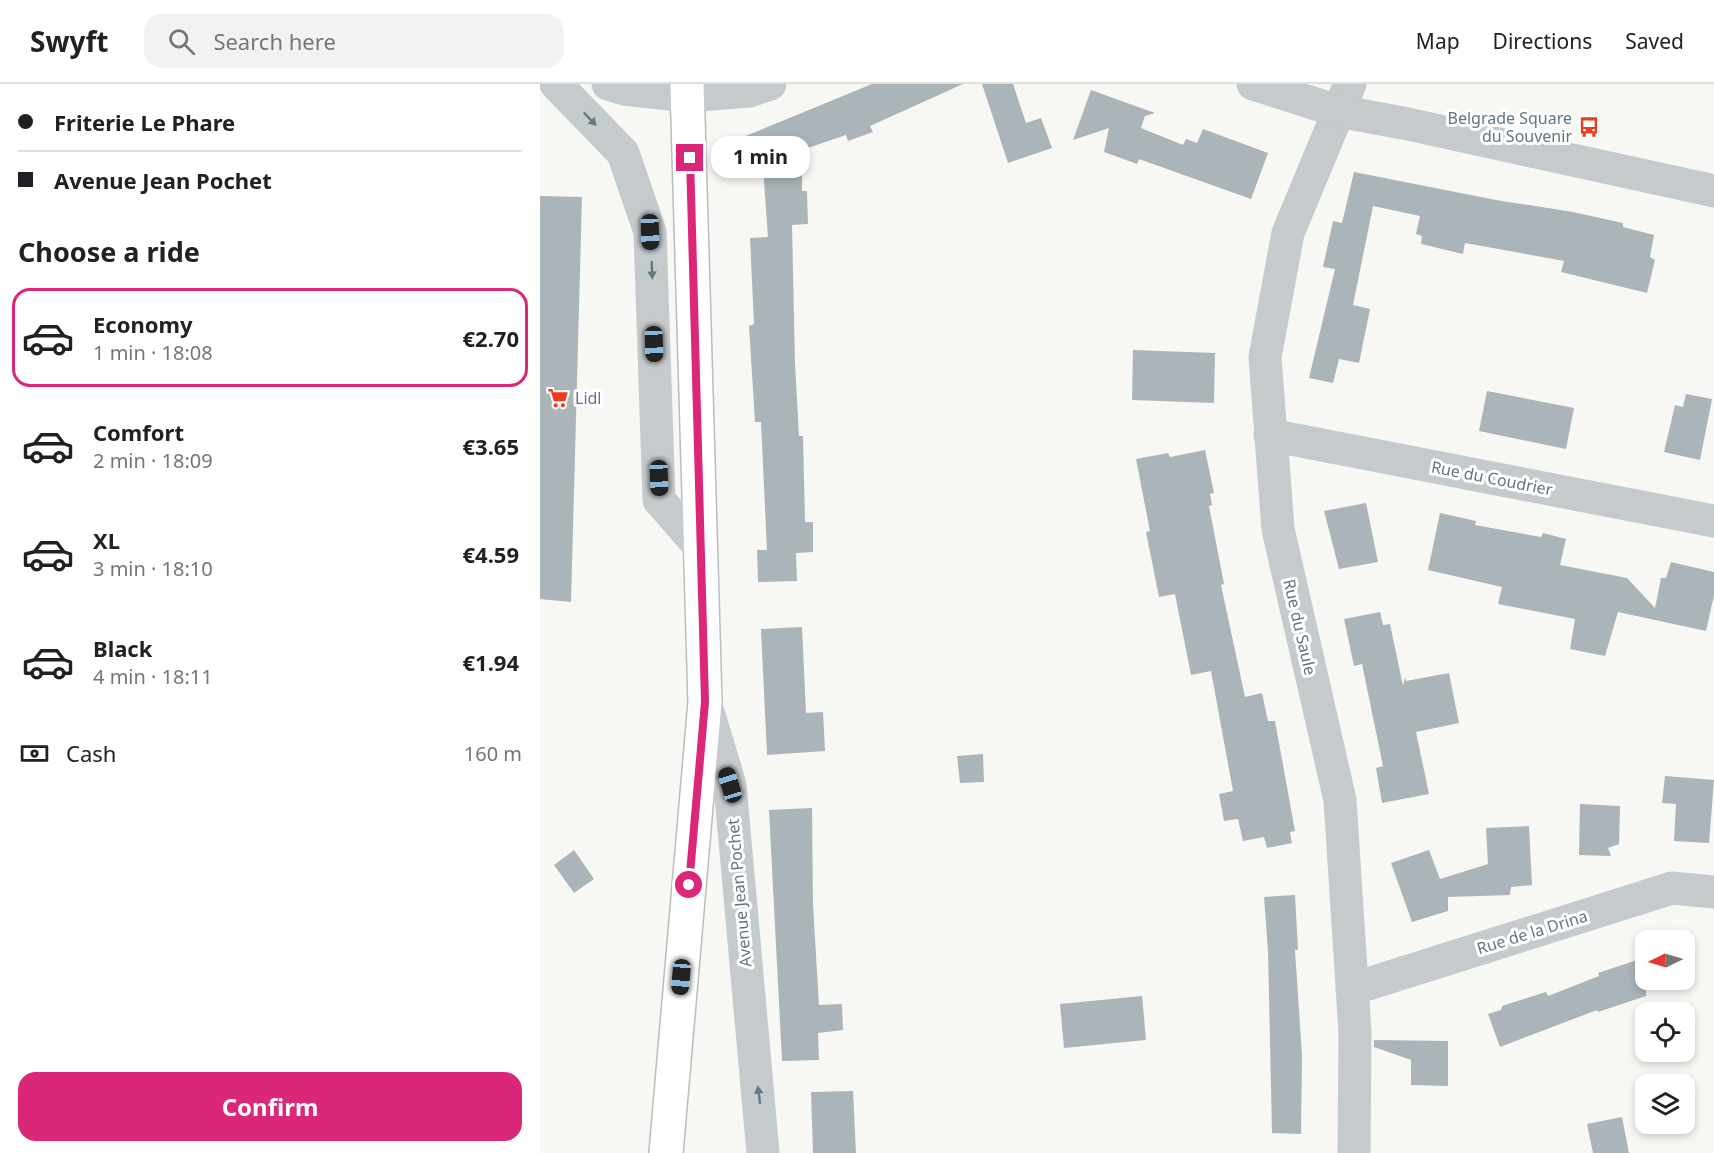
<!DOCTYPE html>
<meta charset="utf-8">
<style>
:root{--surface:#fff;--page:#f2f2f2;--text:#202124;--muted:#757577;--line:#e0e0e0;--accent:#db2777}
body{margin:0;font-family:"Noto Sans",sans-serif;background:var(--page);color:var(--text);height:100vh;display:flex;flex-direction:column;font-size:22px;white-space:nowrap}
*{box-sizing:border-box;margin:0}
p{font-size:20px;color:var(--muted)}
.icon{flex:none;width:33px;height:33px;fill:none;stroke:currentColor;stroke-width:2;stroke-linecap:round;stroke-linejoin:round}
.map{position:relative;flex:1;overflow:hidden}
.side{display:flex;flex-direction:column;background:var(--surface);width:540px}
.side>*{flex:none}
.hud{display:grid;align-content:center;height:132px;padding:0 18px;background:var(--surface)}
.needle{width:39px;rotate:265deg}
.fabs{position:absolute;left:1095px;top:846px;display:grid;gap:12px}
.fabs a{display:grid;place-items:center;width:60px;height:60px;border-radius:12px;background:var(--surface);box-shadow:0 3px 9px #0003;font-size:30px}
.end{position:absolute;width:27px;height:27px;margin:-14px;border:8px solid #db2777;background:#fff;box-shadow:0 0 0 3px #fff}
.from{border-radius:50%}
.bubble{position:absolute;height:42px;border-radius:18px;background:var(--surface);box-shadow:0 3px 9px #0003;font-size:20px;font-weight:700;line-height:42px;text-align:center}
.car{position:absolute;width:18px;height:36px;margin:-18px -9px;border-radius:8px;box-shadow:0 0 4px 2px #0007;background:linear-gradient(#222 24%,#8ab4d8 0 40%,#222 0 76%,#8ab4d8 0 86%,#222 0)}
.hud b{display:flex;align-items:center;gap:21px;height:57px;font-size:22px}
.hud b+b{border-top:2px solid var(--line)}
.hud i{width:15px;height:15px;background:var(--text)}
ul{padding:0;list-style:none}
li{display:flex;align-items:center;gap:18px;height:99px;margin:0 12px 9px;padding:0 6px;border:3px solid transparent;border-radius:18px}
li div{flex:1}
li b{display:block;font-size:22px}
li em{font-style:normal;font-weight:700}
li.current{border-color:var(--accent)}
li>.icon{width:54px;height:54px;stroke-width:1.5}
h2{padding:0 18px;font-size:27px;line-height:72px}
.pay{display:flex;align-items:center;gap:15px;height:66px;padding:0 18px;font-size:22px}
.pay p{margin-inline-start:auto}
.primary-button{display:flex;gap:12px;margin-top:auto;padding:12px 18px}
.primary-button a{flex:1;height:69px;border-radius:18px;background:var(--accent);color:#fff;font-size:24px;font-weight:700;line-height:69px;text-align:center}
header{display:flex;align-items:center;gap:36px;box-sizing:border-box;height:84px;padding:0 30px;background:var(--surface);border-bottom:2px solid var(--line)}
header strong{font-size:28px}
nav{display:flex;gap:33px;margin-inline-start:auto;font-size:21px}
.search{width:420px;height:54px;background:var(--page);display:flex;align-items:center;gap:15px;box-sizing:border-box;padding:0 21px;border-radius:18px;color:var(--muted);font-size:22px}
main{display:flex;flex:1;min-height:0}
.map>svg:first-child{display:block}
</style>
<header>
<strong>Swyft</strong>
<div class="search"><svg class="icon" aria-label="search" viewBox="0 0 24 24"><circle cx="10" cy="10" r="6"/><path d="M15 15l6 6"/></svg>Search here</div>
<nav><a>Map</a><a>Directions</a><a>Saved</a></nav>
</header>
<main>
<section class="side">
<div class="hud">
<b><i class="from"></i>Friterie Le Phare</b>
<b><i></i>Avenue Jean Pochet</b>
</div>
<h2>Choose a ride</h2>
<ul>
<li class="current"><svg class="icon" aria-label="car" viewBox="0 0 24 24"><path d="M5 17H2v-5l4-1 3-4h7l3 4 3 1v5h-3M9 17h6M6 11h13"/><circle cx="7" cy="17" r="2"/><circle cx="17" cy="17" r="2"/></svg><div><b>Economy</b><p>1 min · 18:08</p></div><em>€2.70</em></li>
<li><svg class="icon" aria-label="car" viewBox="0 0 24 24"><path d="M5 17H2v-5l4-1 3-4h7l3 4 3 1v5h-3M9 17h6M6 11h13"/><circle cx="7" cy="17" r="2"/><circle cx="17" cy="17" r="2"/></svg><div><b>Comfort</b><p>2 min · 18:09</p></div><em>€3.65</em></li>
<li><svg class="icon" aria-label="car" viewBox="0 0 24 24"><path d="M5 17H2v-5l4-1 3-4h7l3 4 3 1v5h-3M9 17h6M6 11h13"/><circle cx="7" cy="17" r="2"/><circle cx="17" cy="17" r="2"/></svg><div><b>XL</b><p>3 min · 18:10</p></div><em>€4.59</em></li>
<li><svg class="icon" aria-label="car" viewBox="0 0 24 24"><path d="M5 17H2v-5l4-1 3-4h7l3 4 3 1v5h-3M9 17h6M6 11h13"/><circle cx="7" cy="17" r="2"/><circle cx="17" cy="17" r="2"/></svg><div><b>Black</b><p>4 min · 18:11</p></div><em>€1.94</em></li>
</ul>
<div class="pay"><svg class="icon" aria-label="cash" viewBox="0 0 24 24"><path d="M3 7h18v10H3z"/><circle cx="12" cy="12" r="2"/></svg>Cash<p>160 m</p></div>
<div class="primary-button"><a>Confirm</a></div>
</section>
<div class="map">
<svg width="1174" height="1069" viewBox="0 0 1174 1069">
<rect width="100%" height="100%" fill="#f7f7f4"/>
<!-- building -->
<path fill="#abb5b9" d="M332,0h91l-93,42 3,6 -25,9 -2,-6 -44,15v41h5l1,33 -16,1 3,138 4,73h4l2,86h8v30l-17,1 1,28 -39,1 -1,-32h10l-6,-128h-6l-6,-96 5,-2 -4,-86 18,-1 -5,-69h-23l1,-30z
M442,0h31l13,39 15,-5 11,30 -44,15z
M551,6l64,23 -10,3 -4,12 42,17 3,-6 11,4 6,-14 65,24 -17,46 -112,-40 -2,5 -33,-12 5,-24 -36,12z
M814,88l142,28 77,12 50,11v4l31,8 -4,22 5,3 -8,33 -86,-21 3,-11 -99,-18 -2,11 -42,-10 1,-8 -6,-2 4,-18 -47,-10 -20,99 17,4 -11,54 -20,-4 -6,24 -24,-5 26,-109 -12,-2 10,-46 9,2z
M0,112l42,1 -11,405 -31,-3z
M593,266l82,3 -1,50 -82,-3z
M947,307l87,17 -8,41 -87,-18z
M1146,310l26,5 -12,61 -36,-8 11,-47 8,2z
M665,366l9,43 -4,1 2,11 -3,1 15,78 -3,1 24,112 17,-4 6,28h7l20,110 -5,1 2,11 -25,5 -3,-11 -21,4 -5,-22 -14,2 -5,-27 14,-3 -22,-120 -20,4 -16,-81 -16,3 -13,-65 4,-1 -14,-72 32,-6 2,4z
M826,419l12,59 -39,7 -15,-58z
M900,429l36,8 -1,4 66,12 2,-4 23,6 -6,26 67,13 28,30 6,-30h5l5,-16 43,10v23l-8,36 -88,-19 -13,44 -35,-7 5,-30 -77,-15 4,-17 -74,-17z
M840,528l3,13 7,-1 13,62 2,-9 1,4 43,-8 10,50 -43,9 13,62 -47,9 -6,-35 7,-2 -21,-102 -8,2 -10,-47z
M262,543l4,86 17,-1 2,39 -58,4 -6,-126z
M443,670l1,28 -24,1 -3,-27z
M1125,692l49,4 -5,63 -35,-2 2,-37 -14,-1z
M1040,720l40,2 -1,38 -11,4 3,8 -32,-1z
M272,724l1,97 6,100 23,-1 1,26 -25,3 1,27 -37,1 -13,-251z
M989,742l3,59 -21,2 -1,8 -62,2v14l-36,11 -21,-59 38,-13 11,29 48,-15 -2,-36z
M34,766l20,29 -20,14 -20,-28z
M755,811l3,55h-3l7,106 -1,78 -29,-1 -4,-182 -4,-54z
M1106,873v39l-48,16 -1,-2 -97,37 -12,-33 13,-4 1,-4 44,-14 2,4 51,-20 -1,-3z
M602,912l4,44 -82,8 -4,-44z
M834,956l74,1v45l-37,-1v-25l-37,-13z
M313,1007l3,62h-43l-2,-61z
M1082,1033l7,36h-36l-6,-29z"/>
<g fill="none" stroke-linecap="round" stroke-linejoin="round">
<!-- primary casing -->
<g stroke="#b8bdc0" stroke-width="36">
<path id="primary" d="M126,1069l39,-451 -18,-618"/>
</g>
<!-- minor -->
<path stroke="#c5cacc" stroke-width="33" d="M16,0l67,69 27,79 9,268 42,48
M68,0l16,5 63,7
M810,0l-62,149 -23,124 13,172 62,271 15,232 -1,121
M730,351l444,86
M165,618l25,83 33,368
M812,905l320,-101 42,4"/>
<!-- tertiary -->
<path stroke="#c5cacc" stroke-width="33" d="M713,0l85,27 70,13 306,67
M147,12l62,-5 21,-7"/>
<!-- primary -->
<use href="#primary" stroke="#fff" stroke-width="33"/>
</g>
<!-- one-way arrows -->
<defs><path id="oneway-solid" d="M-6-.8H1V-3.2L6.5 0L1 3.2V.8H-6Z" transform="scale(1.5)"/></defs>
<g fill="#657985">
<use href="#oneway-solid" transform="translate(50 35) rotate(46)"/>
<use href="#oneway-solid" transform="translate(112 186) rotate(88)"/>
<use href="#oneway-solid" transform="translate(219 1011) rotate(-97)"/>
</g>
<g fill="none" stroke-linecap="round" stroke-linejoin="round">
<!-- route -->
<path stroke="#db2777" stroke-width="8" d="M149,801l16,-183 -15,-544"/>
</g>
<!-- icons -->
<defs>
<g id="bus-bare" transform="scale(1.62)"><path d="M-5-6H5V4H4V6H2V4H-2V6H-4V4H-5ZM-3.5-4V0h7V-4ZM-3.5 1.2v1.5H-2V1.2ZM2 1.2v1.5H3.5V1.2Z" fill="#ed3d1e" stroke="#fff" stroke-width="2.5" paint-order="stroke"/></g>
<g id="supermarket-bare" transform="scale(1.62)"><path d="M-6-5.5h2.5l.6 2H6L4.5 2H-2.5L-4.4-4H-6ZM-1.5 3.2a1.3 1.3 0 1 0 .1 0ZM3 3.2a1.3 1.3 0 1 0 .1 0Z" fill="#ed3d1e" stroke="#fff" stroke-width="2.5" paint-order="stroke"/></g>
</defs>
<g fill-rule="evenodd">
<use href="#bus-bare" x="1049" y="43"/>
<use href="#supermarket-bare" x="18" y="314"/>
</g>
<g text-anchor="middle" stroke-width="6" stroke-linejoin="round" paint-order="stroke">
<!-- poi labels -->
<g font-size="16" fill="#607581" stroke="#fff" text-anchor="end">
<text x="1032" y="40">Belgrade Square<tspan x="1032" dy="18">du Souvenir</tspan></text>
<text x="35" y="320" text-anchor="start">Lidl</text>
</g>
<!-- street labels -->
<g font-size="16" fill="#607581" stroke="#fff">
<text transform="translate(952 394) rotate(11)" y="6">Rue du Coudrier</text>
<text transform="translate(760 543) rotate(77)" y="6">Rue du Saule</text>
<text transform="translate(199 809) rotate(-95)" y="6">Avenue Jean Pochet</text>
<text transform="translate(992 848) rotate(-17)" y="6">Rue de la Drina</text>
</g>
</g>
</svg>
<div class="fabs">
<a><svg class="needle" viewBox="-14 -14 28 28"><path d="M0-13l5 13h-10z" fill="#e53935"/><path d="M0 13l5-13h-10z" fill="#757577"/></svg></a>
<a><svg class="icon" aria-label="locate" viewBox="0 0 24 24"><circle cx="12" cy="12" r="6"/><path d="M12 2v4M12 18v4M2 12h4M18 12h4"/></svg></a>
<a><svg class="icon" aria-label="layers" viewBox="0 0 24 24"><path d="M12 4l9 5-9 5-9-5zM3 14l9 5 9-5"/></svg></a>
</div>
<i class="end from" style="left:149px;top:801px"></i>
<i class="end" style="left:150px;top:74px"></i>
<div class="bubble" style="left:171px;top:52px;width:99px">1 min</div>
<i class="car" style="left:110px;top:148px;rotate:178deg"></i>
<i class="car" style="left:114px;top:260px;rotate:178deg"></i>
<i class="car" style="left:119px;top:394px;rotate:178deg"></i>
<i class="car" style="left:190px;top:701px;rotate:343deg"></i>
<i class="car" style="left:141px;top:893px;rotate:185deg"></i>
</div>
</main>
